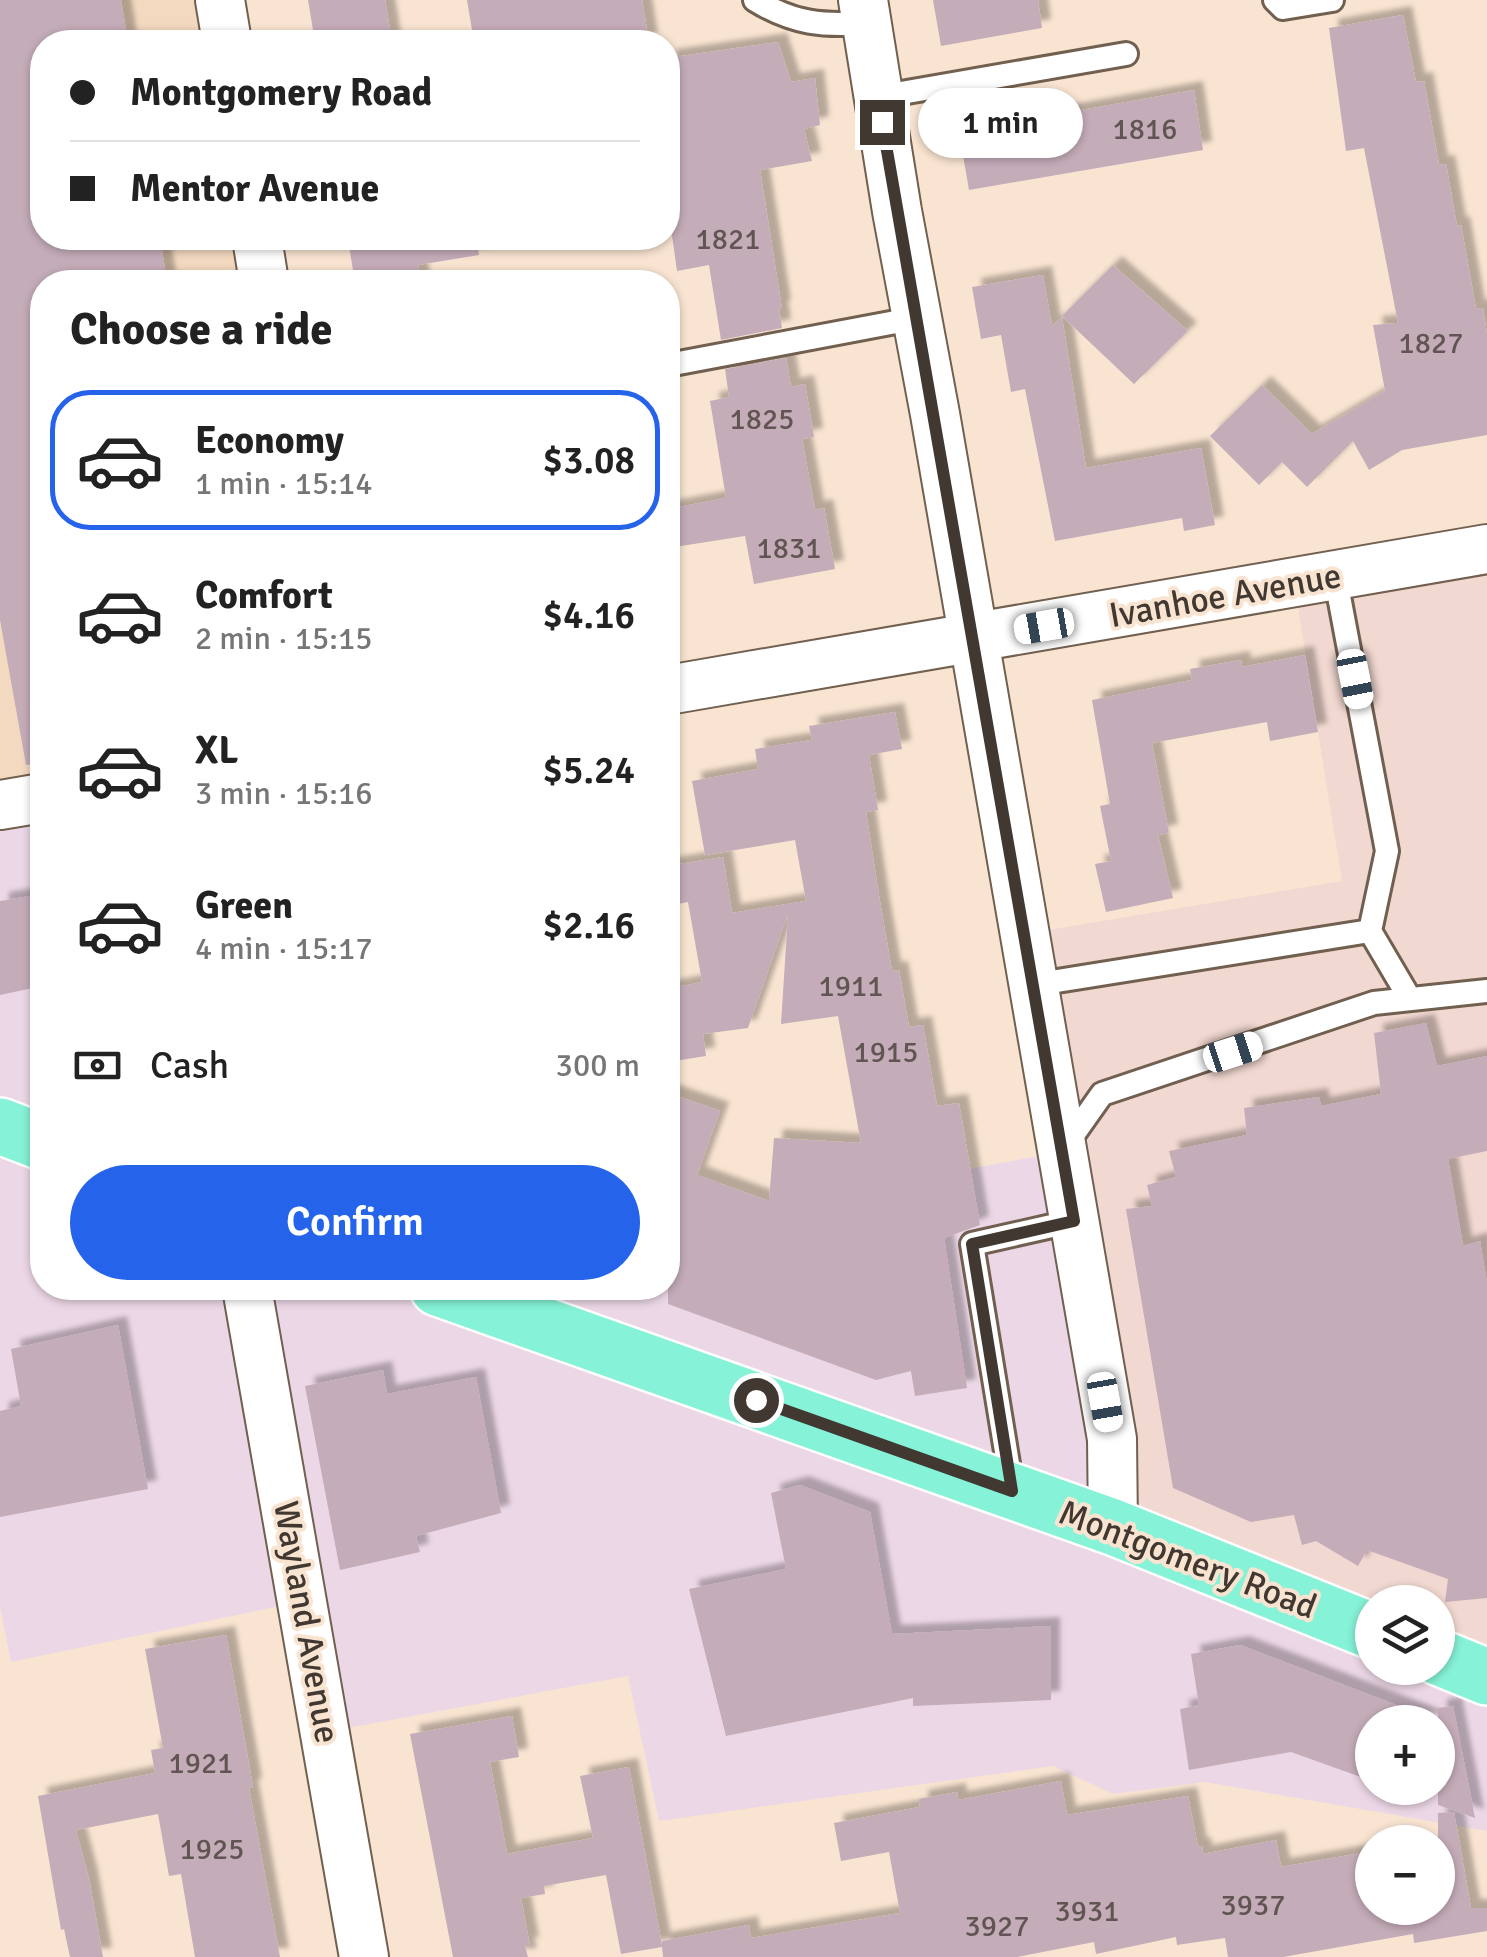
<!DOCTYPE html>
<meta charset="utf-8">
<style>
:root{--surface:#fff;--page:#f6f6f6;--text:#222;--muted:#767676;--line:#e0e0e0;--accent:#2563eb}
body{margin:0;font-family:Signika,sans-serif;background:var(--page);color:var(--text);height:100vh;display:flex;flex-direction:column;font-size:38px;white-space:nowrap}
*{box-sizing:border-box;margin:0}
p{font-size:32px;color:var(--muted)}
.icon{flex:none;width:55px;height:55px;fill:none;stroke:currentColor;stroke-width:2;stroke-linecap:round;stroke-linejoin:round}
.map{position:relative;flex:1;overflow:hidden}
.sheet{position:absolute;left:30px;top:270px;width:650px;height:1030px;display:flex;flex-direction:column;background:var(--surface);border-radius:40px;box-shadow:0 2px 8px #0004}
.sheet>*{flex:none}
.top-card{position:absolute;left:30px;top:30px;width:650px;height:220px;border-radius:40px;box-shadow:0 2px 8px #0004;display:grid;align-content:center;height:220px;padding:0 40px;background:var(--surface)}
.tools{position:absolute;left:1355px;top:1585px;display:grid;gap:20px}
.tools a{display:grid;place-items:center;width:100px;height:100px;border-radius:50%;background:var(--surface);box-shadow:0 2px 8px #0004;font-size:50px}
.end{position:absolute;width:45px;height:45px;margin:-22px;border:12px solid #403831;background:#fff;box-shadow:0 0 0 5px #fff}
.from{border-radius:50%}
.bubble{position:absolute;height:70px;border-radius:35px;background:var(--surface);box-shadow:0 2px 8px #0004;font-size:32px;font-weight:600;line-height:70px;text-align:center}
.car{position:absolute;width:30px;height:60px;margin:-30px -15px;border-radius:12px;box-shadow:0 0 8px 2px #0007;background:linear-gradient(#fff 24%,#345 0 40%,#fff 0 76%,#345 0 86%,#fff 0)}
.top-card b{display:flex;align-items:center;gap:35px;height:95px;font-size:38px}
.top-card b+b{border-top:2px solid var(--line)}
.top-card i{width:25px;height:25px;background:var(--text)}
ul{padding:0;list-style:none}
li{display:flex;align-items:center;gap:30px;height:140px;margin:0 20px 15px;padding:0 20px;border:5px solid transparent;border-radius:40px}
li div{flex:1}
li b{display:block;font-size:38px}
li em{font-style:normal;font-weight:600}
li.active{border-color:var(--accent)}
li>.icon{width:90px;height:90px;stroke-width:1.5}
h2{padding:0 40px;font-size:45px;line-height:120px}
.pay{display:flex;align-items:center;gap:25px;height:110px;padding:0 40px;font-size:38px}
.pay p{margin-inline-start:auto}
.action{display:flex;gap:20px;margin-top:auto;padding:20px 40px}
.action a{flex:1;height:115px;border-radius:60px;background:var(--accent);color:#fff;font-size:40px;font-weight:600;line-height:115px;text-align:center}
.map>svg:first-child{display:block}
</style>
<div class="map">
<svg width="1487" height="1957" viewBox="0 0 1487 1957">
<defs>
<filter id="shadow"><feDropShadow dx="9" dy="-9" stdDeviation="2.5" flood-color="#0004"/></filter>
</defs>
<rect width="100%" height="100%" fill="#f9e4d1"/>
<!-- commercial -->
<path fill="#ecd7e6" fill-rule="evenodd" d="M42,798v490h626v-124l211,78 -10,-55 193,-35 310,479v37h66l49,9v154l-282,-49 -92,12 -60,-28 -394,55 -31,-145 -302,56 -22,-131 -293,61 -11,-55v-802zM1372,1722h66v66h-66z"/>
<!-- industrial -->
<path fill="#f1d8d0" d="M1487,549v1128l-49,-20v-55h-66l-259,-75 -89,-593 318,-53 -48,-298z"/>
<!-- built -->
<path fill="#f4d9c1" d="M0,0h220l7,42h-185v196h215l7,44h-222v516l-42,7z"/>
<!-- building -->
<path fill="#c5acb9" filter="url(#shadow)" d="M0,0h121l7,42h-86v196h118l7,44h-125v481l-16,2 -26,-145z
M308,0h77l7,42h-77z
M467,0h175l7,42h-175z
M933,0h105l4,28 -101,18z
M1403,15l13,67 8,-1 15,84 7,-1 11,62 4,-1 15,84 7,-1 4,27v100l-85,15 -33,20 -16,-29 -46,46 -25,-25 -23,23 -49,-49 52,-51 50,49 73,-43 -12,-66 25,-2 -34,-175 -18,3 -17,-123z
M778,42l13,40 24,-4 5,47 -16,4 8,32 -52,9 22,139h-3l3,19 -61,12 -12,-75 -32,6 -9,-64v-149z
M1194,90l9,60 -234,40 -10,-58z
M398,238h79l2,17 -61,10 3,17h-66l-6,-36z
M1113,265l75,66 -54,53 -72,-68z
M1043,275l9,51 10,-9 24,151 115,-20 14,77 -31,6 -2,-13 -127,23 -30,-152 -14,3 -10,-57 -20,4 -9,-52z
M786,358l5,29 14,-3 9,53 -12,2 13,71 9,-2 11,61 -81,15 -9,-48 -77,12v-39l58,-11 -16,-97 19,-4 -4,-28z
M1305,655l13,77 -48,9 -3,-19 -115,21 17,90 -11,2 15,63 -67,14 -11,-48 16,-3 -11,-55 10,-2 -18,-104 100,-20 -2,-11 51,-9 1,7z
M895,712l7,37 -33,6 9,55 -12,2 14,90 12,69 7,-1 10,57 14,-2 14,81 22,-3 21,122 -36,13 23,150 -52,8 -4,-25 -35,9 -208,-76v-211l52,18 -23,64 72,26 5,-63 87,5 -23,-127 -57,8 7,-110 -40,114 -45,6 3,22 -38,6v-73l34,-7 -14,-80 -20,4v-40l55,-9 9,56 74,-12 -11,-61 -90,15 -13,-74 66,-12 -3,-20 57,-9 -3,-14z
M42,894v92l-42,9v-94z
M1426,1023l11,43 50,-10v95l-39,8 15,87 17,-5 7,42v315l-42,4 3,-23 -81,-29 -9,16 -42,-25 -14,4 -8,-30 -43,7 -78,-34 -47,-279 26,-3 -5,-21 29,-8 -7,-26 78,-16 -3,-27 75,-11 2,9 60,-12 -7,-61z
M118,1325l30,164 -148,28v-106l21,-5 -10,-57z
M383,1370l4,24 89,-17 25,136 -85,23 4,16 -80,18 -35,-184z
M800,1485l70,27 22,122 159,-8v74l-138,6v-8l-187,38 -37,-147 97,-20 -15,-76z
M226,1635l27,152 -4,1 31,169h-85l-14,-83 -12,2 -11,-62 -82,16 13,49 14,78h-33l-6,-28 -3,1 -23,-134 117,-23 -4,-23 12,-2 -18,-99z
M1240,1645l195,75 -1,2h-62v59l-81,-29 -102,18 -9,-61 19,-4 -8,-51z
M1453,1706l22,112 -37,-13v-97z
M512,1716l7,41 -29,5 17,92 86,-16 -13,-62 49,-9 33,178v-4l87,-16 2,13 149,-25 -11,-61 -48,9 -7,-38 86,-16 -1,-8 38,-7 1,8 103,-19 6,34 121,-19 10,51 4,-1 1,8 73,-14 5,27 86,-15 5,29v27h66v-95l16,-1 17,96h16v23l-73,12 -1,-9 -130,23h-55l-3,-19 -48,7 -1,-8 -80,17 -2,-12 -77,15h-354l-1,-10 -41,7 -15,-79 -62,11 1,8 -24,4 9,48h-5l3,11h-75l-43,-223z"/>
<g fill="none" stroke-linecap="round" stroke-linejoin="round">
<!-- lane casing -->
<g stroke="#715f4f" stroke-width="28">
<path id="lane" d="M755,0c39,24 68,26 112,23
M1275,0l8,8 49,-8
M878,97l248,-43
M668,365l249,-47
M1335,575l52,276 -17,80
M1032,985l338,-54 40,68
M1066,1145l36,-51 272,-91 113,-12
M1012,1488l-40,-244 102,-23"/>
</g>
<!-- street casing -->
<g stroke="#715f4f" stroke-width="52">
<path id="street" d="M220,0l7,42
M863,0l34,211 38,203 177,1025 1,88
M257,238l7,44
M668,690l819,-141
M0,805l42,-7
M247,1288l117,669"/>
</g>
<!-- primary casing -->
<g stroke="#fff" stroke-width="60">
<path id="primary" d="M0,1126l42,16
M438,1288l675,239 259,104
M1438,1657l49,20"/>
</g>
<!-- lane -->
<use href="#lane" stroke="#fff" stroke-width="22"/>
<!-- street -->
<use href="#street" stroke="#fff" stroke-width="48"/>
<!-- primary -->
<use href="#primary" stroke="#86f2d7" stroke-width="55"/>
</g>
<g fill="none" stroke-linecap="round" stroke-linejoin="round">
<!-- route -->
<path stroke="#403831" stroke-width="12" d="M756,1400l256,91 -40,-247 102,-23 -192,-1099"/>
</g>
<g text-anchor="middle" stroke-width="8" stroke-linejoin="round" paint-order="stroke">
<!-- number labels -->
<g font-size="30" fill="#615553">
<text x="1145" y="139">1816</text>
<text x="728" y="249">1821</text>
<text x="1431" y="353">1827</text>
<text x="762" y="429">1825</text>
<text x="789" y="558">1831</text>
<text x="851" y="996">1911</text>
<text x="886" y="1062">1915</text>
<text x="201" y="1773">1921</text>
<text x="212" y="1859">1925</text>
<text x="1253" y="1915">3937</text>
<text x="1087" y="1921">3931</text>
<text x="997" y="1936">3927</text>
</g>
<!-- street labels -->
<g font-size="35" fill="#403831" stroke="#f9e4d1">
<text transform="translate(1225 595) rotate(-10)" y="12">Ivanhoe Avenue</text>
<text transform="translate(1188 1559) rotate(21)" y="12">Montgomery Road</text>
<text transform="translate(307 1622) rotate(80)" y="12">Wayland Avenue</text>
</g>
</g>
</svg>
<div class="tools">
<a><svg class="icon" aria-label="layers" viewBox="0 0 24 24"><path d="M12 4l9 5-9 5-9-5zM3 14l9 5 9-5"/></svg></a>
<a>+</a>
<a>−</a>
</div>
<i class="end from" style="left:756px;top:1400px"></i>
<i class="end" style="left:882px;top:122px"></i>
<div class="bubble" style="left:918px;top:88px;width:165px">1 min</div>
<i class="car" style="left:1044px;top:626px;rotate:260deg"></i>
<i class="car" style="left:1355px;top:679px;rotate:169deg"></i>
<i class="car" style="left:1233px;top:1052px;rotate:72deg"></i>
<i class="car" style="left:1105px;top:1402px;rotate:170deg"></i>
<div class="top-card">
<b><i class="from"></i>Montgomery Road</b>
<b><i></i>Mentor Avenue</b>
</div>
<section class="sheet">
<h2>Choose a ride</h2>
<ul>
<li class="active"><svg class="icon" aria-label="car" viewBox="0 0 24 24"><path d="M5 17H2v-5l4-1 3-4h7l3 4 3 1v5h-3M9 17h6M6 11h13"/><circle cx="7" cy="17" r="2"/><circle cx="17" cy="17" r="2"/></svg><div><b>Economy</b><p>1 min · 15:14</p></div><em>$3.08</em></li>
<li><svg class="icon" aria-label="car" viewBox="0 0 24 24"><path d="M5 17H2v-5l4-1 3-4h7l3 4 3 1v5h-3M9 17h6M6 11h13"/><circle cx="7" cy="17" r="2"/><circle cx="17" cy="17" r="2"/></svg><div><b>Comfort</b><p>2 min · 15:15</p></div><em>$4.16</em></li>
<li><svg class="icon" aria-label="car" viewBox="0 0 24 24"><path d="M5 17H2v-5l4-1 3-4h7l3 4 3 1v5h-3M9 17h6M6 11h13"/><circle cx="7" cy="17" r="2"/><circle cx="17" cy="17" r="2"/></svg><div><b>XL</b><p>3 min · 15:16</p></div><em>$5.24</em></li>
<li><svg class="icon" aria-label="car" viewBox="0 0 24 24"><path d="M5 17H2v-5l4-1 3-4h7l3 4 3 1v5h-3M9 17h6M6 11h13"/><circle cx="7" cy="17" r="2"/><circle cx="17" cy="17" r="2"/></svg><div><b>Green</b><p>4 min · 15:17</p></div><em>$2.16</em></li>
</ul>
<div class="pay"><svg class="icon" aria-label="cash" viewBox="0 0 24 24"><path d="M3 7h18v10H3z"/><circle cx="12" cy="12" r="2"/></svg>Cash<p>300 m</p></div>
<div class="action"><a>Confirm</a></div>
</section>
</div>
